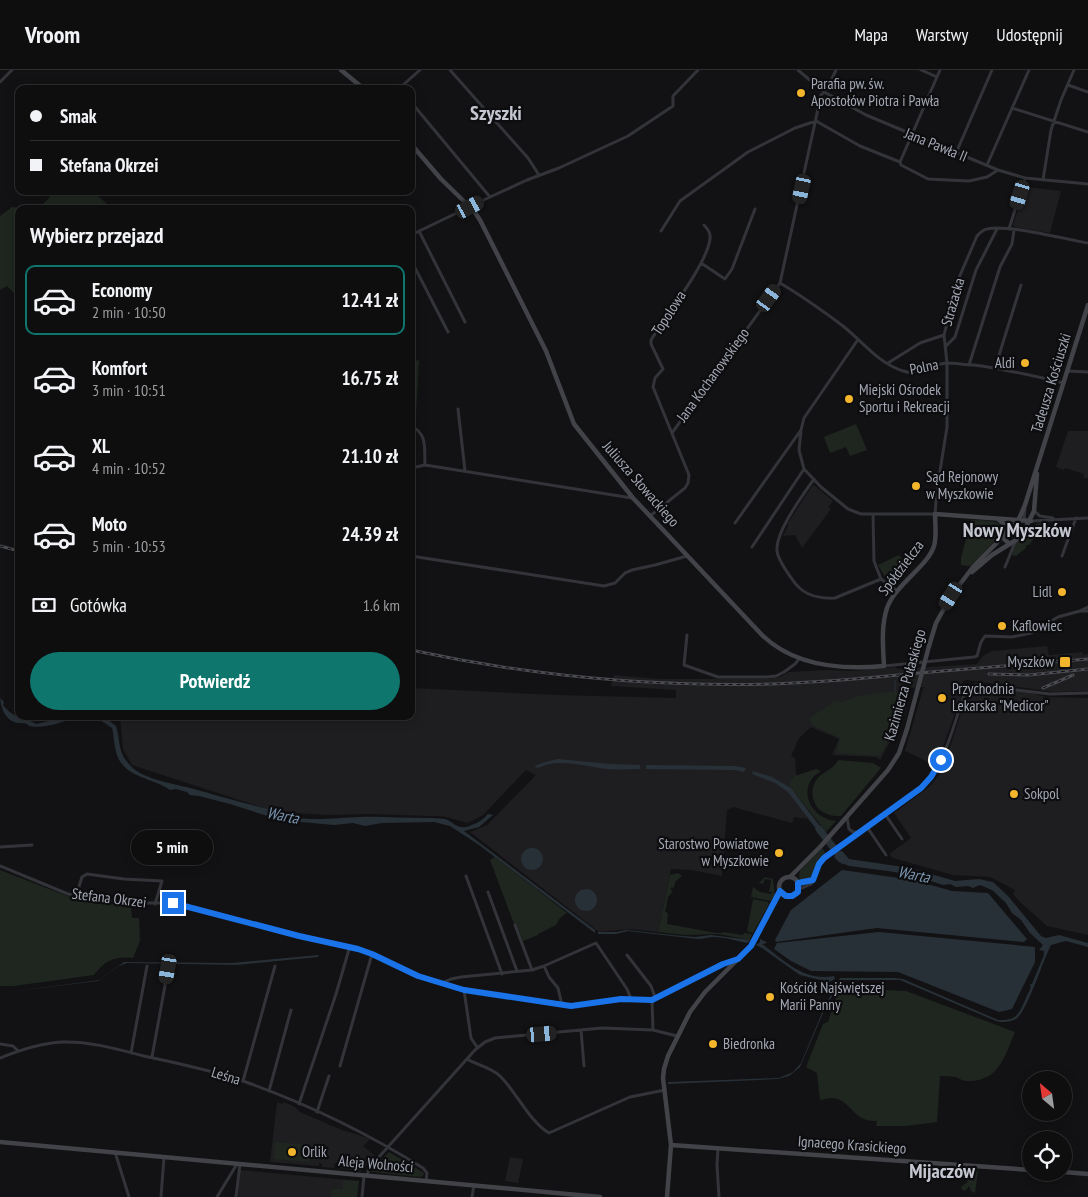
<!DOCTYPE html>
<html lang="pl">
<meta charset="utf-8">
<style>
:root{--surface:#0e0e0f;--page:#171718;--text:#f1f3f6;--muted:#9b9c9e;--line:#2e2e2f;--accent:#0f766e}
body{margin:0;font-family:"PT Sans Narrow",sans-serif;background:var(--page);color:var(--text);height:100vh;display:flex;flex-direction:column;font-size:19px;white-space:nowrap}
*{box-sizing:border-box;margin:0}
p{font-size:16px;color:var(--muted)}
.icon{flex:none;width:28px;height:28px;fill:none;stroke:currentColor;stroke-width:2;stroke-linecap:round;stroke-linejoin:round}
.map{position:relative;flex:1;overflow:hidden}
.side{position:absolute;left:15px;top:135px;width:400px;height:515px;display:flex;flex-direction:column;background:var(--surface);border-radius:10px;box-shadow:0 2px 12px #0003,0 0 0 1px var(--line)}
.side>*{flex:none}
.banner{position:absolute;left:15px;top:15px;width:400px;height:110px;border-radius:10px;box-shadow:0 2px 12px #0003,0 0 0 1px var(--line);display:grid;align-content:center;height:110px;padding:0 15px;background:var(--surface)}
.needle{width:32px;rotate:331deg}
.buttons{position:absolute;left:1022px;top:1001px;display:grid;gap:10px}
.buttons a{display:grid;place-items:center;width:50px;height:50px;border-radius:50%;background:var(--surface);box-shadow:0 2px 12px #0003,0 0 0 1px var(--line);font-size:25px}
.end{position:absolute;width:22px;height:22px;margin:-11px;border:6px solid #1a73e8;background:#fff;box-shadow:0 0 0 2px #fff}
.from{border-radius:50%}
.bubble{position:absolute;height:35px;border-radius:18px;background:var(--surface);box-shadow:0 2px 12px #0003,0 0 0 1px var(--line);font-size:16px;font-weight:800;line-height:35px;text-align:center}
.car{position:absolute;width:15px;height:30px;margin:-15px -8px;border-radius:6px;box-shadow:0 0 4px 1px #0007;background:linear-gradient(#222 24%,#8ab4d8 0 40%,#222 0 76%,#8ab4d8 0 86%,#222 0)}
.banner b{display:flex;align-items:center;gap:18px;height:48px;font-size:19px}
.banner b+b{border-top:1px solid var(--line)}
.banner i{width:12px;height:12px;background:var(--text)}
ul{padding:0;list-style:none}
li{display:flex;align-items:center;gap:15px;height:70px;margin:0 10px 8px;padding:0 5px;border:2px solid transparent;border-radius:10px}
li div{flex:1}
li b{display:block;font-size:19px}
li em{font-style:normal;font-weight:800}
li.selected{border-color:var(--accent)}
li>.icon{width:45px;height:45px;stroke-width:1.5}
h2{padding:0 15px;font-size:22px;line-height:60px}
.pay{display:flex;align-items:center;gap:12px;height:55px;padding:0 15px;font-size:19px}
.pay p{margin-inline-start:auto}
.button{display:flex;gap:10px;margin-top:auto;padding:10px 15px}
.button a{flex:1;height:58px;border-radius:30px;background:var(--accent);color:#fff;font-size:20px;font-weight:800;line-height:58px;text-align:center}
header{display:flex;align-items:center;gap:30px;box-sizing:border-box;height:70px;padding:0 25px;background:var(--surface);border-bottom:1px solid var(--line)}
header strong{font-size:24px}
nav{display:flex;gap:28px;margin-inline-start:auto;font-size:18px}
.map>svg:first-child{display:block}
</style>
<header>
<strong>Vroom</strong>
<nav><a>Mapa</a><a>Warstwy</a><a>Udostępnij</a></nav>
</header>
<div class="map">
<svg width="1088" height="1127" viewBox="0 0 1088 1127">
<rect width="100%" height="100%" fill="#121214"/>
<!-- built -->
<path fill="#1e1e21" d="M1025,117l36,4 -11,42 -35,-6 -2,-2z
M1068,361h20v47h-5l1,-4 -19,-6 -1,2 -8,-3z
M814,415l19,16 -5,6 3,2 -29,39 -7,-13 -12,1 5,-10v-3l24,-37z
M1047,576l2,9 34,-3v3l5,-1v37l-34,1 -87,-12 -4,1 -3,6 4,2 -28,77 -31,-15 18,-62 2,-2 -15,1 -5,26 -25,46 -4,-3 -44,-2 7,-16 -28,-12 -12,11 -8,18 4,2 2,26 -4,13 15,22 -14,-2 -2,6 -59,-16 -6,3 -5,66 -31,-6 -20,-1 -13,63 -28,-3 -31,3 -129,-100 17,-7 49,-50 -10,-5 -43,45 -15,8 -26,-7h-12l-61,-2 -40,1 -53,-3 -144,-47 -9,-16 -3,-33h291v-28l146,7 119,3v-8l-65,-4 3,-11 46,4h107l13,-2 9,-5 38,-2 25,1 44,-4 1,2 80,-5 6,-8 9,-5z
M975,617l51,5 20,5 42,1v237l-41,-9 -26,-23 -8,-9 2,-4 -25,-13 -37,-2 -60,-17 -4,-4 22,-16 -17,-25 35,-26 11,-13 12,-33 15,-47 4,-5z
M277,1032l5,2 2,-2 11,5 5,5 42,18 17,5 11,4 -7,7 12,10 -14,15 -22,-3v-4l-4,-1 -1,5 -12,-1v-3l-3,-1v3l-49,-4z
M510,1087l13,2 -5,24 -13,-2z
M240,1100l119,11 -2,16h-119z"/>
<!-- green -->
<path fill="#1e261f" d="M44,121h48l20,17 -74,1 12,-12z
M12,137l13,2h-6v89l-12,-12 -7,4v-74z
M419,290l-3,55h-5v-53z
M856,354l11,26 -17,6 -4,-9 -16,6 -6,-16z
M971,450c11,1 29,-2 33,10l-23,26 -11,10 -9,-1v-7z
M1042,452v3l-7,3v9l-6,8h-3v3l-10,8 -4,-1c2,-13 17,-31 30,-33z
M899,485l7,11 -20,13 -8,-14z
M908,621l-7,26 -21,39 -44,-3 4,-15 -28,-13 -3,-7 26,-17 8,1 11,-5 22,-4z
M838,690l35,3 8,5 -40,48c-3,0 -8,0 -11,-1 -17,-3 -23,-25 -12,-37 6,-7 16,-9 20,-18z
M816,699l5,2c-26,15 -11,48 15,50l-10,11 -38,-48 7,-8z
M822,778l4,6c-11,10 -10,29 -26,27l-1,-6 1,-4z
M495,787l72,56 -7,5 -4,7 -18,9v1l-15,6 -7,-17h-2l-24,-64z
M0,800l67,26 64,11 1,11h7l1,23 -7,17c-18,-2 -28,2 -39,17l-80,11h-14z
M678,803l4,3 -7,6 -1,6 -3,-1v3l2,1 -5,6 -3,15 3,1 -1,11 50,9h5l1,-1 20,3 1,-2 8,1 -2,6 -32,-6 -33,1 -27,-3 12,-57z
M765,807l8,2 2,17 -5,5 -19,-4 2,-10 7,5 11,2 1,-2h-3l2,-12 -6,-1 -2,5 -4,-1z
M753,829l15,3 1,2 -16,29 -6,-2z
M839,918l67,3 109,41c-10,24 -16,50 -48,49 -5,0 -8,-3 -11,-4 -5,-1 -11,-1 -16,-1l-3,46 -31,4h-30l1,-5c-24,2 -27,-23 -45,-23 -4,0 -9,2 -12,2l-3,-27 -11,-6 17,-43 5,-2z
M275,1072l35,3 -1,17 -35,-3z
M389,1082l35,21 -1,3 -3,1 -48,-5v-3z
M966,1100l12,1 -3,22 -4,-2 -2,-5 -4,5 -4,-2 1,-3 6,-4 -3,-3z
M343,1110l16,1 -2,16h-26l1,-8h11z"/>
<!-- water -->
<path fill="#283037" d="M0,624v4l4,4 -1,3c11,14 19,11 33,19l22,-5 3,-2 18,-1c-14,6 -36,13 -50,10l-2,-2c-3,-1 -5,-1 -8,-1 -14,-1 -19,-17 -19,-29z
M94,646h9l13,10c5,16 1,25 13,38 12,15 42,19 61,24 26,7 52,15 78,21 24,15 65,9 91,8 22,-1 44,1 66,1 7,0 13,0 20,1 7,2 12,10 21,8 8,-2 16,-6 22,-13l5,1 -14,12 -15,4 131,99v3l-116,-88 -29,-19 -16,-4 -52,1 -17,3 -12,-3 -19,2 -54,-5 -50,-16 -31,-8 -9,-1 -3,-3 -11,-3 -6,1c-16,-12 -45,-12 -53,-35 -3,-9 -3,-19 -5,-27z
M558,689l52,5 30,1v4c-10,0 -21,1 -32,0 -22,-2 -49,-12 -70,-1l-4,-2 11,-4z
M646,695l89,1 11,2 -2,4 -9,-2 -89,-1z
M753,701l19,6 19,11 35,46 -3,4 -35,-46 -13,-9 -23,-9z
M521 789a11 11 0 1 1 22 0a11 11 0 1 1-22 0Z
M842,781l7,8 61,9 45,13 24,-2 14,3 15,14 33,40 5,2 13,-3 29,8v4l-22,-6 -15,4c-8,15 -24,67 -35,74 -6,3 -13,4 -20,2l-96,-41h-58l-16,26 -26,61 -11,9 -11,3 -110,5v-2l111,-4 14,-6 8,-9 23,-55 16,-30h54l9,1 95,41c19,1 21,-6 28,-22 2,-6 6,-9 4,-14h2l12,-29v-4l-5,-1 4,-5 -13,-12 -9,-13 -9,-7 -6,-10 -14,-13 -12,-5 -7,3 -5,-2 -12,1 -6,-3 -7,1 -30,-10 -25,-4 -39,-5 -10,-4 -5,-5z
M842,800l71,10 39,11 36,2 39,46 -3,3 -147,-14 -101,14 -1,-2 16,-30z
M575 830a11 11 0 1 1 22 0a11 11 0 1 1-22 0Z
M627,860l45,5 23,2 16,-2 39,5 -3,3c-9,-2 -24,-6 -33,-6 -6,0 -11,2 -16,2l-70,-8 -12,3h-18v-2h18z
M879,862l156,15v15l-23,47 -13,3 -101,-40 -87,-1 -20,-10 -17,-12 3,-6z
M760,869l6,3 1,1 -5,1c22,16 42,38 72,32l1,3 -6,3 -29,-7 -38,-27 -6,-3 4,-3z
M319,885l-1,2 -81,8 -110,-2 -8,3 -21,15 -98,12 93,-12 6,-1 25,-18 108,1z"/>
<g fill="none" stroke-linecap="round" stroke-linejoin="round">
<!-- stream -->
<path stroke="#283037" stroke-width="1" d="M895,610v12"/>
<!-- river -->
<path stroke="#283037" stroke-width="7" d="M819,759l24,31"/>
<!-- street -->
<path stroke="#333439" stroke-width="3" d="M450,0l78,88 11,17
M798,0l26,22 42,23 132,55 27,8 63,6
M921,0l16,7
M940,0l-40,92 1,3 27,14 41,2 18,-4 11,-7
M0,12l12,-12
M1068,15l20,7
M402,19l1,-4 17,-15
M411,32l79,95
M1012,38l76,24
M956,83l36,-83
M987,95l42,-95
M1043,110l8,-50 10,-30 13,-30
M1009,159l16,-51
M419,161l46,91
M661,161l19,-30 68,-49 47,-24 21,-7 44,25 40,16
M411,165l79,-38 37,-17 32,-12 69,-32 45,-30v-10l25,-26
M411,190l37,72
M701,193l24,16 7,-10 23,-60
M780,213c22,13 43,28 63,43 20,16 35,37 60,45 14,5 30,-8 45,-8 8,0 17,2 26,2 31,4 60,11 90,18
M411,274l1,1
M945,277l10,-10 21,-67 21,-41
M888,293l32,-20 24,-8
M969,295l31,-98 12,-23 2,-14
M995,298l26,-83
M1068,301l20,1
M458,339l7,62
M411,356c17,8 13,22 14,39
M801,360l-2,20 5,19 17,18 27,22 13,5h74l2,-24 10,-63v-64l-3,-28 14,-55 19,-44c3,-3 5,-6 10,-7 21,-5 77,10 101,14
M672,363l108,-150 41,-188 7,-8 8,-17
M411,398l14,-3 207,33
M814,409c-11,16 -39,53 -37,72 1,9 10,21 15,28 10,16 25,20 43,19l46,-19 16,12
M1025,438l-1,10 3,3
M1034,441l6,5 13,2
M873,444l1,47 7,18
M650,446l35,-28 3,-5 1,-8 -36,-88 2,-9 8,-9 -12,-25v-4c15,-24 56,-76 59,-101 1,-6 -2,-10 -6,-14
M1031,451l57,-3
M735,453l66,-93 3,-12 53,-77
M752,477l52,-78
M411,486l193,30 11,-3 10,-10 7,-3 23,-5 32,-9
M1062,486l14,-38
M1005,497l11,-27
M1080,541l8,-4
M687,565l-3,30 34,12h49l9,-1 8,-4 11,-8 4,-5
M884,596l90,-9 3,-1 4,-14 4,-6 27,1 19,-4 27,-16 22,-6h8
M885,744l17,25
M847,747l2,12 4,3h6
M867,757l19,28
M0,777l32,-2
M0,796l68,28 60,9h45l126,33 59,13 14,5 46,22 46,14 107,16 50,-7 31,1 71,-36 15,-5
M466,806l36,98
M798,813l15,-3
M799,819c3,-1 8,-3 12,-5 8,-7 5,-20 17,-30l87,-61c30,-24 37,-64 49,-98l5,-8 6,-2 75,9 38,-1
M488,822l29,79
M76,826l6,-19 5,-3 37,5 38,2 -7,23
M515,855l17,45
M627,885l24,31 4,11
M544,896l5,11 9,11 4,17
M442,913l9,-4 10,-2 71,-7 12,-4 52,-23 31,46 4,10
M464,920l7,48 6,9
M652,930l1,30
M581,960l3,36
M0,974l13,2 5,5
M131,983l16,-87
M152,987l16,-88
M0,988c20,-8 40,-15 62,-16 27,-1 55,7 82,14 33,7 67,14 99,25 62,22 124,52 180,87l4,5 -1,8
M467,989c10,6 26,9 34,18 15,15 29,45 48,56l81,-36 35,-7
M340,996l32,-112
M243,1011l32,-115
M269,1021l22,-81
M299,1034l37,-110 14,-48
M317,1042l12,-36
M718,1078l-1,17 2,32
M115,1082l14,45
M367,1106l2,-8 106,-118 10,-8 10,-4 107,-10 51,2 24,6
M161,1127l3,-40
M217,1127l20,-33
M236,1127l4,-33
M362,1127l2,-21
M472,1127l2,-12"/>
<!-- secondary -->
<path stroke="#414349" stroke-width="4.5" d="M341,0l23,19
M411,74l30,35 33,32 6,9 66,131 28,73 59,74 129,137c32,31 80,35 122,31 -1,-19 -3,-40 3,-58 8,-23 41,-42 47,-62 3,-10 1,-22 1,-32l96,7
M998,449l7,6v15l5,4
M972,502l20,-17 24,-15 8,-9 10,-20 3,-37
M929,576l7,-23 15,-27 22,-29 45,-46 7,-16 63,-200
M790,807l31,-31 67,-76 11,-17 8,-24
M779 817a10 10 0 1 1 20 0a10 10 0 1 1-20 0Z
M0,1072l600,55
M671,1075l360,25
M1064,1102l24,2
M667,1127l4,-52 -8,-67 1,-9 4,-13 22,-44 15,-20 46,-46 29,-55"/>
<!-- rail casing -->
<g stroke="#4a4c52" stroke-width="3">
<path id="rail" d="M0,476l19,5
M411,580c119,26 240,37 361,34 49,-2 98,-6 147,-11 56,-5 113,-9 169,-14
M989,604l40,1 59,-6
M1043,618l30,-13"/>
</g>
<!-- rail -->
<use href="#rail" stroke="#0d0d0f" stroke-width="1" stroke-dasharray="4" stroke-linecap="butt"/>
<!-- secondary-bridge -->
<path stroke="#414349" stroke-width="4.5" d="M907,659l22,-83"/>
</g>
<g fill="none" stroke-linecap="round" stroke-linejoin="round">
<!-- route -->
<path stroke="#1a73e8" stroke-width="6" d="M173,833l126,33 59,13 14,5 46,22 46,14 107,16 50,-7 31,1 71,-36 15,-5 13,-13 29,-55 6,5h6l6,-4v-9l15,-3 6,-16 5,-6 97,-70 10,-11 10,-17"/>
</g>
<!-- markers -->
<g fill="#f2b52b" stroke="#0d0d0f" stroke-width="2">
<circle cx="801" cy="23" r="5"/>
<circle cx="1025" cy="293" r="5"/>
<circle cx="849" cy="329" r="5"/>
<circle cx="916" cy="416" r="5"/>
<circle cx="1062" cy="522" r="5"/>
<circle cx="1002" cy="556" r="5"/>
<rect x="1059" y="586" width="12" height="12" rx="2.5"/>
<circle cx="942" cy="628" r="5"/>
<circle cx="1014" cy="724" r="5"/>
<circle cx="779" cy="783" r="5"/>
<circle cx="770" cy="927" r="5"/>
<circle cx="713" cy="974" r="5"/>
<circle cx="292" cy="1082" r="5"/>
</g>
<g text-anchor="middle" stroke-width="4.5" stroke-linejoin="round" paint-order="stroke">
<!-- poi labels -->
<g font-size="15" fill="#a3a8b4" stroke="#0d0d0f" text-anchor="start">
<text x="811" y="19">Parafia pw. św.<tspan x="811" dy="17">Apostołów Piotra i Pawła</tspan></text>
<text x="1015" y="298" text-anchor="end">Aldi</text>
<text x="859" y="325">Miejski Ośrodek<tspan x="859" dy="17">Sportu i Rekreacji</tspan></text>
<text x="926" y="412">Sąd Rejonowy<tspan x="926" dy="17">w Myszkowie</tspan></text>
<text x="1052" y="527" text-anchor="end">Lidl</text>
<text x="1012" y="561">Kaflowiec</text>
<text x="1054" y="597" text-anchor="end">Myszków</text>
<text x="952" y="624">Przychodnia<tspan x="952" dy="17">Lekarska "Medicor"</tspan></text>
<text x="1024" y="729">Sokpol</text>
<text x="769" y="779" text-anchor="end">Starostwo Powiatowe<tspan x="769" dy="17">w Myszkowie</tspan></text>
<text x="780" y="923">Kościół Najświętszej<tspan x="780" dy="17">Marii Panny</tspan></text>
<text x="723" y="979">Biedronka</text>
<text x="302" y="1087">Orlik</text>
</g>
<!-- street labels -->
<g font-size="15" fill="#a3a8b4" stroke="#0d0d0f">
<text transform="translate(936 75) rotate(22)" y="5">Jana Pawła II</text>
<text transform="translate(953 232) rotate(-74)" y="5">Strażacka</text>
<text transform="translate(669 243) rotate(-57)" y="5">Topolowa</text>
<text transform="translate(924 297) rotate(-11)" y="5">Polna</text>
<text transform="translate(713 305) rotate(-54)" y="5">Jana Kochanowskiego</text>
<text transform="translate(1051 313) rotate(-73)" y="5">Tadeusza Kościuszki</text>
<text transform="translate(641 414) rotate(49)" y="5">Juliusza Słowackiego</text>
<text transform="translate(901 498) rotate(-53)" y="5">Spółdzielcza</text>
<text transform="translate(905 615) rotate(-74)" y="5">Kazimierza Pułaskiego</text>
<text transform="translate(109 828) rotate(7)" y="5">Stefana Okrzei</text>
<text transform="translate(226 1006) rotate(17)" y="5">Leśna</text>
<text transform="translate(852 1075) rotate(4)" y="5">Ignacego Krasickiego</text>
<text transform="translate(376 1094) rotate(5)" y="5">Aleja Wolności</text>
</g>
<!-- water labels -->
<g font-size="16" font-style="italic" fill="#7a95b0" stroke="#0d0d0f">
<text transform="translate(283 745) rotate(11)" y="6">Warta</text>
<text transform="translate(914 804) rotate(11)" y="6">Warta</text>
</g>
<!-- district labels -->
<g font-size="20" font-weight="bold" fill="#c4c7d0" stroke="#0d0d0f">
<text x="496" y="50">Szyszki</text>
<text x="1017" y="467">Nowy Myszków</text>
<text x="942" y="1108">Mijaczów</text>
</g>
</g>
</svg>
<div class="buttons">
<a><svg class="needle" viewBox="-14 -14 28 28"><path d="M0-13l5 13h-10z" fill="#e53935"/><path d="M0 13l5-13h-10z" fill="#9b9c9e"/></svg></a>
<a><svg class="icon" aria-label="locate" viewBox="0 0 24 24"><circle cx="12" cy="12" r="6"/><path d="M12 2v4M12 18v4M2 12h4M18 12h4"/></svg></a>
</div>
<i class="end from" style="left:941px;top:690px"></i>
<i class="end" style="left:173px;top:833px"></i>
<div class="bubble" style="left:131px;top:760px;width:82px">5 min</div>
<i class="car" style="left:802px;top:119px;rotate:192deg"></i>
<i class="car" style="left:1020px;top:125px;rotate:197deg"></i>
<i class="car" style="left:470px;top:137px;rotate:62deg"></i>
<i class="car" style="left:769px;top:228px;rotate:36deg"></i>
<i class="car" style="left:951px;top:526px;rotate:212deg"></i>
<i class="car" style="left:168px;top:899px;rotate:190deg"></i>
<i class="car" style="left:542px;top:964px;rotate:85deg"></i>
<div class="banner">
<b><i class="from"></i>Smak</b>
<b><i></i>Stefana Okrzei</b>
</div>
<section class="side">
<h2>Wybierz przejazd</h2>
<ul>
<li class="selected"><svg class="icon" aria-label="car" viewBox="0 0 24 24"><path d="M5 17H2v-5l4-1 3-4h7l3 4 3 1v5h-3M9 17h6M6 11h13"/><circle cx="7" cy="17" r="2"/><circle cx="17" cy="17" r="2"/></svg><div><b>Economy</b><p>2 min · 10:50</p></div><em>12.41 zł</em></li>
<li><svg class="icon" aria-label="car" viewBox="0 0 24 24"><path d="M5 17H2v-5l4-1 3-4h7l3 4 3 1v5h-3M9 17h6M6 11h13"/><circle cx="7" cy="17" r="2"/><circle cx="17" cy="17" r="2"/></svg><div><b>Komfort</b><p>3 min · 10:51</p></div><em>16.75 zł</em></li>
<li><svg class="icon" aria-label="car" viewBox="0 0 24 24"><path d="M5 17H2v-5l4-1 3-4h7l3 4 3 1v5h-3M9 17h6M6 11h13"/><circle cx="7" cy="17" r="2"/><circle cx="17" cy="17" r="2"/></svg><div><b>XL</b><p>4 min · 10:52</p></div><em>21.10 zł</em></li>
<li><svg class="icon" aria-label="car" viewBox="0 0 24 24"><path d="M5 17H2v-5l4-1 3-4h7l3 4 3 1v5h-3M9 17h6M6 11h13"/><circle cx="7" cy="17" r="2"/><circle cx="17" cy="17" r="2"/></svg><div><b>Moto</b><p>5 min · 10:53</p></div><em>24.39 zł</em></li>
</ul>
<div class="pay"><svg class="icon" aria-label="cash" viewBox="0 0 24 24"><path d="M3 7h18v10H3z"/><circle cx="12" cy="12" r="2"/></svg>Gotówka<p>1.6 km</p></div>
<div class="button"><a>Potwierdź</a></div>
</section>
</div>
